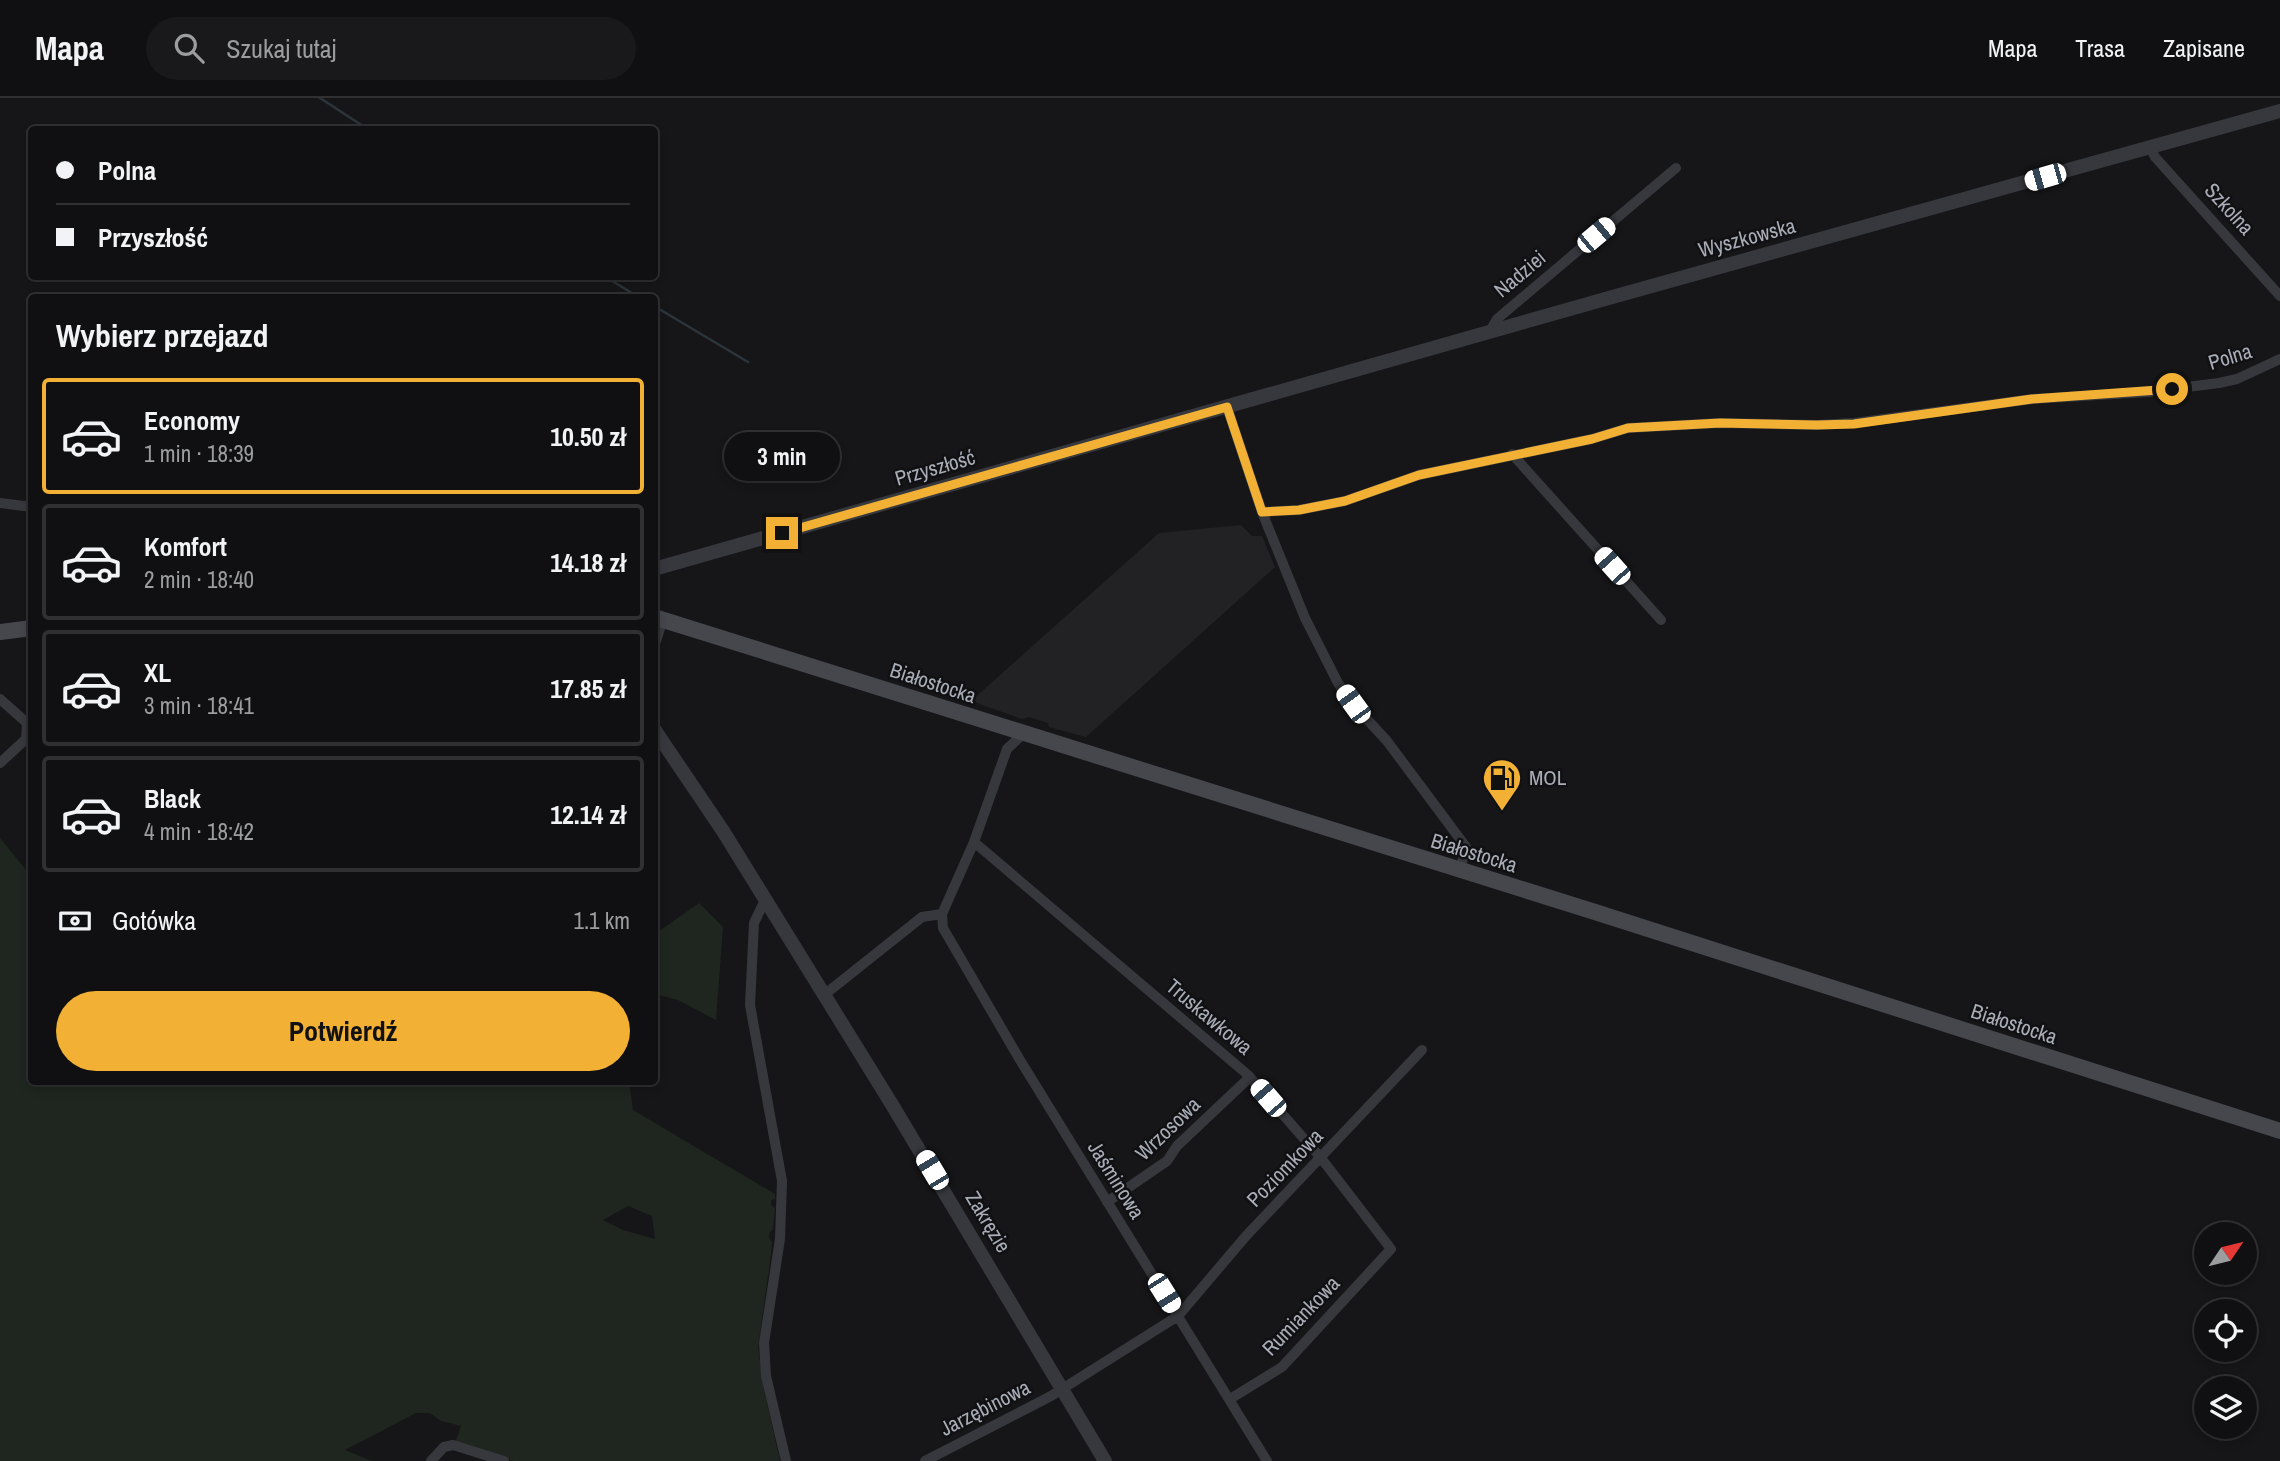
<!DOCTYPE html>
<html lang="pl">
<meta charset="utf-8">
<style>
:root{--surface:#101012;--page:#19191b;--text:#f1f3f6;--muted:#9c9d9f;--line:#303032;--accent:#f2b134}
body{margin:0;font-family:"Archivo Narrow",sans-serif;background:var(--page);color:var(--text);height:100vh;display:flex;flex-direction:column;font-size:26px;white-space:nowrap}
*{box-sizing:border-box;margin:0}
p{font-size:23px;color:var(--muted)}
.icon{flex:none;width:38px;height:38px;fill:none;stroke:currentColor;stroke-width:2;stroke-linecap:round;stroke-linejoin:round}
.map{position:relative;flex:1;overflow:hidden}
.sheet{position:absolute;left:28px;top:196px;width:630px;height:791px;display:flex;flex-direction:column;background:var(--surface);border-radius:7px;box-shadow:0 4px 10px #0003,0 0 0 2px var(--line)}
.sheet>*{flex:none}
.banner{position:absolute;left:28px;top:28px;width:630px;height:154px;border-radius:7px;box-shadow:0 4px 10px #0003,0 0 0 2px var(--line);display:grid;align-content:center;height:154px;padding:0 28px;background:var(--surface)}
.needle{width:46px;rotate:55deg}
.tools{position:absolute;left:2194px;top:1124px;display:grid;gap:14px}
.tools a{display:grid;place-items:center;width:63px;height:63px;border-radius:50%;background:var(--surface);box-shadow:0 4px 10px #0003,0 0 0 2px var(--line);font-size:35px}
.end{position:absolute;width:32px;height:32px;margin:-16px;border:9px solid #f2b134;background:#111;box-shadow:0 0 0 4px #111}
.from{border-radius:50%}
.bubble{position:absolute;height:49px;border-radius:24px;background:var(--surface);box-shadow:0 4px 10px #0003,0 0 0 2px var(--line);font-size:23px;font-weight:700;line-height:49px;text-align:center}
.car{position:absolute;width:21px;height:42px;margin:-21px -10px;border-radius:9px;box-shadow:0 0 5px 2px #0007;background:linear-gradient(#fff 24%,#345 0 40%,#fff 0 76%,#345 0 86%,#fff 0)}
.banner b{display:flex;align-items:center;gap:24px;height:66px;font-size:26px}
.banner b+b{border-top:2px solid var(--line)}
.banner i{width:18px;height:18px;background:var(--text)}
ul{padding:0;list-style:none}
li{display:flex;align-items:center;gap:21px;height:116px;margin:0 14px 10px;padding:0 14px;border:4px solid var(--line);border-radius:7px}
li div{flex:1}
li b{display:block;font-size:26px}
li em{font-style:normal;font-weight:700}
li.current{border-color:var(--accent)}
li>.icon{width:63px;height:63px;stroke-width:1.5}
h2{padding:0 28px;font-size:32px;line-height:84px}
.pay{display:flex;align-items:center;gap:18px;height:77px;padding:0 28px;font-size:26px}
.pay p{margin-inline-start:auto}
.primary-button{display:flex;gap:14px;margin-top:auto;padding:14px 28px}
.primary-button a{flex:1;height:80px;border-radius:42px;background:var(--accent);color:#111;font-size:28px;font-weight:700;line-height:80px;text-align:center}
header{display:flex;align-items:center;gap:42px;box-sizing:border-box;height:98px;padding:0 35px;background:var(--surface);border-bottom:2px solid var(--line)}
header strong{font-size:33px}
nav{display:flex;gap:38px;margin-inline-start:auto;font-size:24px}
.search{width:490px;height:63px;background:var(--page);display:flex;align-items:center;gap:18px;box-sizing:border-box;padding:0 24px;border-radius:38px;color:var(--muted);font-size:26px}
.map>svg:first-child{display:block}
</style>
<header>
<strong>Mapa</strong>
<div class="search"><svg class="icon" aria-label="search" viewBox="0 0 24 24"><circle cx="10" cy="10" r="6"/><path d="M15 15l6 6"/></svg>Szukaj tutaj</div>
<nav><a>Mapa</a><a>Trasa</a><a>Zapisane</a></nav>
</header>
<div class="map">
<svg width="2280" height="1363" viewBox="0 0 2280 1363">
<rect width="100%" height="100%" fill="#161618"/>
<!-- built -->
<path fill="#222225" d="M1241,427l11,11h10l13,31 -189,170 -37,-10 -1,-4 -19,-6 -7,2 -51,-18 188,-168z"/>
<!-- green -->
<path fill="#1e261f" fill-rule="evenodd" d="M0,740l31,38 1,206h597l4,28 142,84v5l-4,1v5l4,3 -2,21 -3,3 -1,6 3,4 -1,13 -13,92 6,43 16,71h-267l-58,-18 6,-17 -20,-5 -11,-8h-14l-71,37 27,11h-372zM628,1108l24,10 3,23 -32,-9 -20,-10z
M699,805l24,24 -7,93 -38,-20 -23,-6v-60z"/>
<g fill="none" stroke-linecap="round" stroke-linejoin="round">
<!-- stream -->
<path stroke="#2c353c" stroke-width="2.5" d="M320,0l49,32
M604,178l36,22
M654,208l94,56"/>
<!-- minor -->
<path stroke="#37383d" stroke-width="10" d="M2150,49l5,10 125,139
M1489,235l8,-14 179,-151
M1227,309l35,105 37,-2 46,-9 74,-26 173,-36 36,-11 92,-5 97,2 37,-2 178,-24 116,-7 71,-9 18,-4 43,-20
M1512,356l149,166
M0,405l32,4
M1262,414l43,106 33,65 15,21 34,37 79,106 -6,23
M0,601l27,24 -1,16 -26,24
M974,744l274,233 73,83 70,91 -109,118 -52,32
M765,802l-11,23 -4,82 32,176 -2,58 -16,104 2,33 20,85
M942,816l1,14 77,132 247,401
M824,897l98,-78 20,-3 32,-72 33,-93 16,-15
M1107,1104l60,-41 10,-15 73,-69
M431,1363l13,-14 9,-2 51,16
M925,1363l126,-65 127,-80 68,-80 176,-186"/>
<!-- tertiary -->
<path stroke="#37383d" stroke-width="14" d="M654,471l969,-275 657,-183
M654,543l7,-22
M654,631l69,102 168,272 214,358"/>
<!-- secondary -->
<path stroke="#45474d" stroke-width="16" d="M654,519l941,295 685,219
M0,534l32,-4"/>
</g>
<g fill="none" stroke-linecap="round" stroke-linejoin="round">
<!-- route -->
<path stroke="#f2b134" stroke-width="9" d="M782,435l445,-126 35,105 37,-2 46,-9 74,-26 173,-36 36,-11 92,-5 97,2 37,-1 178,-25 140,-10"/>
</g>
<!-- icons -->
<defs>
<g id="fuel-pin" transform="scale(2.0125)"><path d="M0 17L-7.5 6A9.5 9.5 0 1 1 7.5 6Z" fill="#f2b134" stroke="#111113"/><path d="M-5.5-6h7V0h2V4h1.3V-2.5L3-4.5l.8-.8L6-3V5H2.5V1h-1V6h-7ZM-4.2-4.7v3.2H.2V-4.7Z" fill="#111"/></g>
</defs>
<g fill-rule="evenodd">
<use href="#fuel-pin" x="1502" y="680"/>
</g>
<g text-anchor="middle" stroke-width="5" stroke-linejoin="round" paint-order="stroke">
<!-- street labels -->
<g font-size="21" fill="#a8adb8" stroke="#111113">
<text transform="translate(2229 111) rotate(48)" y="7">Szkolna</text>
<text transform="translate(1747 140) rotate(-15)" y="7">Wyszkowska</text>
<text transform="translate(1520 176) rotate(-40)" y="7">Nadziei</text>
<text transform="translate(2230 259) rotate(-17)" y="7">Polna</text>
<text transform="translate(935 370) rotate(-16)" y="7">Przyszłość</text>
<text transform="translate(933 585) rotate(18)" y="7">Białostocka</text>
<text transform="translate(1474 755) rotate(17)" y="7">Białostocka</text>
<text transform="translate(1209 919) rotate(40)" y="7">Truskawkowa</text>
<text transform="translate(2014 926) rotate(18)" y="7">Białostocka</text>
<text transform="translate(1168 1031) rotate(-44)" y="7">Wrzosowa</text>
<text transform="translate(1285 1070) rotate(-46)" y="7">Poziomkowa</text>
<text transform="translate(1116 1082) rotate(58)" y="7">Jaśminowa</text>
<text transform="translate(988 1124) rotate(59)" y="7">Zakręzie</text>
<text transform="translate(1301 1218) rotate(-46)" y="7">Rumiankowa</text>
<text transform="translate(985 1310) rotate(-27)" y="7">Jarzębinowa</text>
</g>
<!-- poi labels -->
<g font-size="21" fill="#a8adb8" stroke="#111113" text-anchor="start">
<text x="1529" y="687">MOL</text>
</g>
</g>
</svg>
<div class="tools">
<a><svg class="needle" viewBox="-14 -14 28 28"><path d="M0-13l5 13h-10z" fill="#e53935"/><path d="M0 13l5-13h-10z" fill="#9c9d9f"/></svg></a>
<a><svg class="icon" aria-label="locate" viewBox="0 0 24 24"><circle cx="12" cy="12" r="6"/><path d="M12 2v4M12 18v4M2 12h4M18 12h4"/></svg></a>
<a><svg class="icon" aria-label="layers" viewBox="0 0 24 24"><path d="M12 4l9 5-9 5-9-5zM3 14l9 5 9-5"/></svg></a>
</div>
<i class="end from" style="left:2172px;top:291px"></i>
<i class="end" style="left:782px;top:435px"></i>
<div class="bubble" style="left:724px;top:334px;width:116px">3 min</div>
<i class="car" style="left:2045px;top:79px;rotate:254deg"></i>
<i class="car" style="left:1596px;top:137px;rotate:50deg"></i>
<i class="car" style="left:1612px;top:468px;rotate:318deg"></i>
<i class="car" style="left:1353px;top:606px;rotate:324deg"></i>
<i class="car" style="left:1268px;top:1000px;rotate:319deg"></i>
<i class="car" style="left:932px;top:1072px;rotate:329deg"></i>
<i class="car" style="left:1164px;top:1195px;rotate:148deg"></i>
<div class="banner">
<b><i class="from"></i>Polna</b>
<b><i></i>Przyszłość</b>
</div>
<section class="sheet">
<h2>Wybierz przejazd</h2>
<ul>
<li class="current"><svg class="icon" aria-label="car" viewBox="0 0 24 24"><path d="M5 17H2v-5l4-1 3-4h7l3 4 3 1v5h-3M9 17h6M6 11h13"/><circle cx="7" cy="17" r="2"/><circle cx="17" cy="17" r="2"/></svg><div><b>Economy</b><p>1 min · 18:39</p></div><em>10.50 zł</em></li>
<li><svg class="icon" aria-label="car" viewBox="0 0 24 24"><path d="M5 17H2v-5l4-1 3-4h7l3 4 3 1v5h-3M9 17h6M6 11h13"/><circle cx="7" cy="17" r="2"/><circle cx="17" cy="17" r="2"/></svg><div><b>Komfort</b><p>2 min · 18:40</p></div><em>14.18 zł</em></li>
<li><svg class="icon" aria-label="car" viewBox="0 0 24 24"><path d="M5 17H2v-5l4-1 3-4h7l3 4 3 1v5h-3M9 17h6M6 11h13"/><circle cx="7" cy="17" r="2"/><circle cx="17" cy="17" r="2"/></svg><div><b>XL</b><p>3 min · 18:41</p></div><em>17.85 zł</em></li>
<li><svg class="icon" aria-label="car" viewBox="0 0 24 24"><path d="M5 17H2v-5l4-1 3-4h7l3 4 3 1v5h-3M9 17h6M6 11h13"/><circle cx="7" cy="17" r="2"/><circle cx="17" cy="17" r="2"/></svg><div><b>Black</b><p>4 min · 18:42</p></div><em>12.14 zł</em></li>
</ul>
<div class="pay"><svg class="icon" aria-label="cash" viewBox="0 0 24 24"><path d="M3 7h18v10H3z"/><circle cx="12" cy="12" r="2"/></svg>Gotówka<p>1.1 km</p></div>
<div class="primary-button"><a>Potwierdź</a></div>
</section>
</div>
